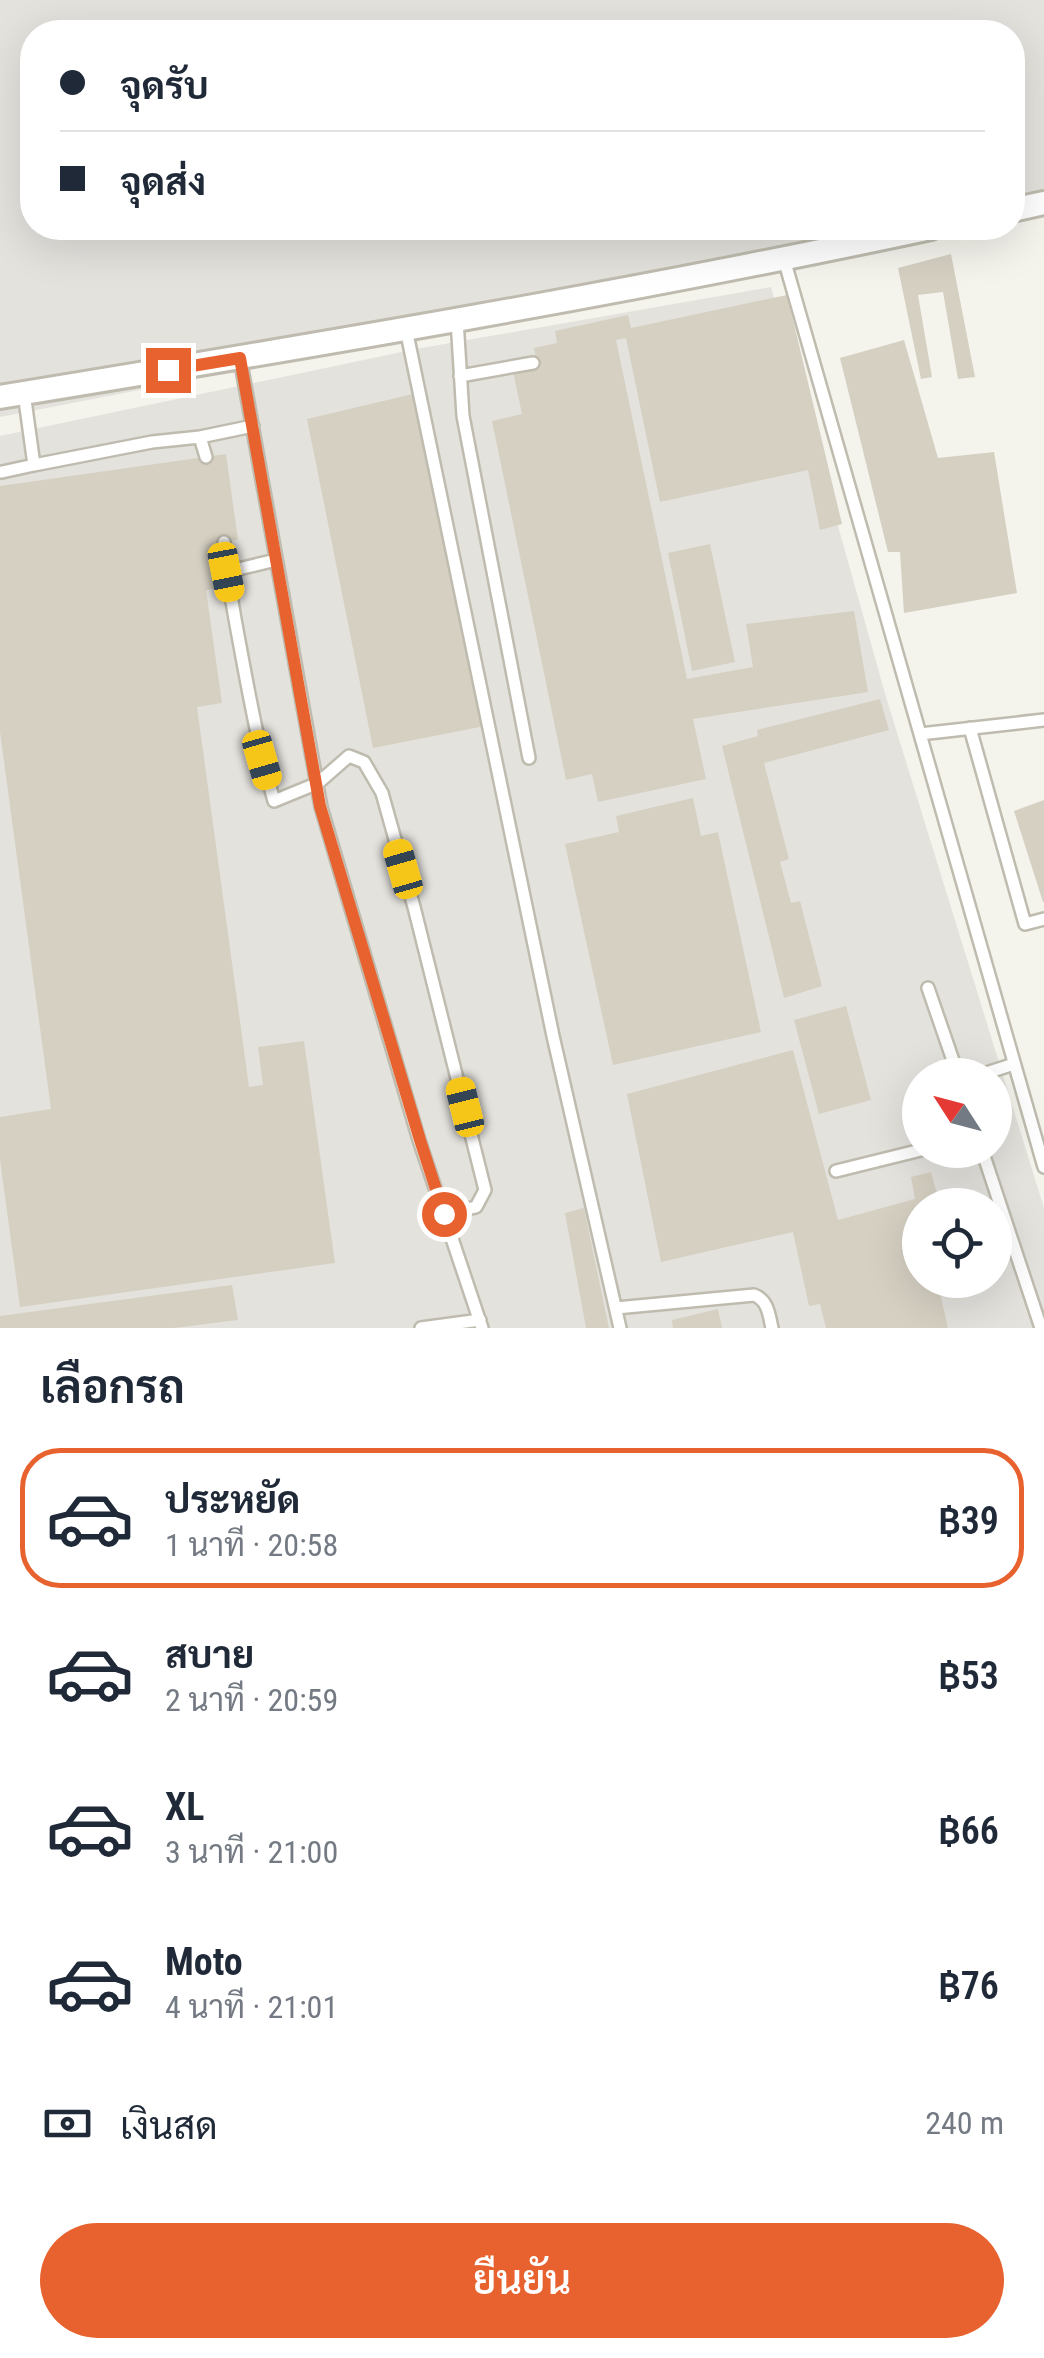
<!DOCTYPE html>
<html lang="th">
<meta charset="utf-8">
<style>
:root{--surface:#fff;--page:#f2f2f3;--text:#1f2937;--muted:#747a83;--line:#e0e1e3;--accent:#e8622f}
body{margin:0;font-family:"Roboto Condensed",Sarabun,sans-serif;background:var(--page);color:var(--text);height:100vh;display:flex;flex-direction:column;font-size:38px;white-space:nowrap}
*{box-sizing:border-box;margin:0}
p{font-size:32px;color:var(--muted)}
.icon{flex:none;width:55px;height:55px;fill:none;stroke:currentColor;stroke-width:2;stroke-linecap:round;stroke-linejoin:round}
.map{position:relative;height:1328px;overflow:hidden}
.details{display:flex;flex-direction:column;background:var(--surface);flex:1}
.details>*{flex:none}
.banner{position:absolute;left:20px;top:20px;width:1005px;height:220px;border-radius:40px;box-shadow:0 10px 40px #0002;display:grid;align-content:center;height:220px;padding:0 40px;background:var(--surface)}
.needle{width:65px;rotate:306deg}
.tools{position:absolute;left:902px;top:1058px;display:grid;gap:20px}
.tools a{display:grid;place-items:center;width:110px;height:110px;border-radius:50%;background:var(--surface);box-shadow:0 10px 40px #0002;font-size:50px}
.end{position:absolute;width:45px;height:45px;margin:-22px;border:12px solid #e8622f;background:#fff;box-shadow:0 0 0 5px #fff}
.from{border-radius:50%}
.car{position:absolute;width:30px;height:60px;margin:-30px -15px;border-radius:12px;box-shadow:0 0 8px 2px #0007;background:linear-gradient(#f5c518 24%,#345 0 40%,#f5c518 0 76%,#345 0 86%,#f5c518 0)}
.banner b{display:flex;align-items:center;gap:35px;height:95px;font-size:38px}
.banner b+b{border-top:2px solid var(--line)}
.banner i{width:25px;height:25px;background:var(--text)}
ul{padding:0;list-style:none}
li{display:flex;align-items:center;gap:30px;height:140px;margin:0 20px 15px;padding:0 20px;border:5px solid transparent;border-radius:40px}
li div{flex:1}
li b{display:block;font-size:38px}
li em{font-style:normal;font-weight:600}
li.active{border-color:var(--accent)}
li>.icon{width:90px;height:90px;stroke-width:1.5}
h2{padding:0 40px;font-size:45px;line-height:120px}
.pay{display:flex;align-items:center;gap:25px;height:110px;padding:0 40px;font-size:38px}
.pay p{margin-inline-start:auto}
.cta{display:flex;gap:20px;margin-top:auto;padding:20px 40px}
.cta a{flex:1;height:115px;border-radius:60px;background:var(--accent);color:#fff;font-size:40px;font-weight:600;line-height:115px;text-align:center}
.map>svg:first-child{display:block}
</style>
<div class="map">
<svg width="1044" height="1328" viewBox="0 0 1044 1328">
<rect width="100%" height="100%" fill="#f4f3ec"/>
<!-- industrial -->
<path fill="#e4e2dd" fill-rule="evenodd" d="M0,0h1044v214l-31,7 -1,-189h-980v196h945l-977,189z
M771,287l115,410 158,511v120h-1044v-892l416,-87zM920,1075h75v75h-75zM920,1205h75v75h-75z"/>
<!-- building -->
<path fill="#d5d0c2" d="M951,254l24,123 -17,2 -15,-87 -25,3 14,82 -11,2 -23,-111z
M787,295l55,229 -22,6 -12,-60 -148,32 -34,-164 -10,2 71,339 66,-12 -7,-43 108,-13 14,81 -175,27 13,60 -108,23 -6,-28 -26,6 -74,-359 30,-7 -9,-43 25,-5 -4,-18 23,-5 -2,-12 73,-16 3,13z
M904,340l34,118 56,-6 23,141 -113,20 -4,-61h-12l-48,-194z
M417,393l68,333 -112,22 -66,-329z
M226,454l12,86 -19,2 6,45 -19,3 16,113 -25,4 52,380 14,-2 -5,-38 46,-6 31,222 -315,44 -20,-147v-43l51,-8 -51,-377v-246z
M710,544l25,118 -43,9 -24,-118z
M880,699l9,31 -125,33 25,96 -9,3 11,41 9,-2 22,85 -38,12 -62,-252 36,-10 -1,-6z
M693,798l8,38 17,-4 43,200 -148,33 -48,-221 54,-12 -3,-16z
M1044,800v102h-1l-29,-91z
M846,1006l25,94 -52,14 -25,-94z
M793,1050l45,170 77,-21 -4,-22 20,-5 9,33h-20v75h17l11,48h-122l-6,-24 -11,2 -16,-74 -132,30 -34,-168z
M584,1208l25,120h-23l-21,-115z
M232,1285l6,35 -64,8h-174v-12z
M718,1309l4,19h-49l-1,-8z"/>
<g fill="none" stroke-linecap="round" stroke-linejoin="round">
<!-- service casing -->
<g stroke="#bfbcaf" stroke-width="16">
<path id="service" d="M784,259l260,908
M457,320l6,96 66,342
M406,329l147,707 67,292
M240,358l81,449 98,333 63,188
M460,376l73,-13
M24,393l10,72 118,-23 48,-5 53,-11
M200,437l6,20
M2,472l32,-7
M224,542c3,39 11,76 18,115 9,48 18,96 32,144l44,-18 31,-27 15,6 18,31 32,114 71,283 -9,17 -32,7
M226,572l50,-12
M970,728l55,196 19,-5
M920,734l124,-14
M928,988l30,87
M980,1075l34,-11
M982,1150l59,178
M836,1171l85,-21
M616,1308l138,-13c14,5 15,20 18,33
M421,1328l59,-8"/>
</g>
<!-- minor casing -->
<g stroke="#bfbcaf" stroke-width="28">
<path id="minor" d="M1012,210l32,-7
M0,397c311,-51 622,-103 931,-169"/>
</g>
<!-- service -->
<use href="#service" stroke="#fff" stroke-width="11"/>
<!-- minor -->
<use href="#minor" stroke="#fff" stroke-width="22"/>
</g>
<g fill="none" stroke-linecap="round" stroke-linejoin="round">
<!-- route -->
<path stroke="#e8622f" stroke-width="12" d="M168,370l72,-12 80,448 100,334 24,74"/>
</g>
</svg>
<div class="tools">
<a><svg class="needle" viewBox="-14 -14 28 28"><path d="M0-13l5 13h-10z" fill="#e53935"/><path d="M0 13l5-13h-10z" fill="#747a83"/></svg></a>
<a><svg class="icon" aria-label="locate" viewBox="0 0 24 24"><circle cx="12" cy="12" r="6"/><path d="M12 2v4M12 18v4M2 12h4M18 12h4"/></svg></a>
</div>
<i class="end from" style="left:444px;top:1214px"></i>
<i class="end" style="left:168px;top:370px"></i>
<i class="car" style="left:226px;top:572px;rotate:169deg"></i>
<i class="car" style="left:262px;top:760px;rotate:164deg"></i>
<i class="car" style="left:403px;top:869px;rotate:344deg"></i>
<i class="car" style="left:465px;top:1107px;rotate:346deg"></i>
<div class="banner">
<b><i class="from"></i>จุดรับ</b>
<b><i></i>จุดส่ง</b>
</div>
</div>
<section class="details">
<h2>เลือกรถ</h2>
<ul>
<li class="active"><svg class="icon" aria-label="car" viewBox="0 0 24 24"><path d="M5 17H2v-5l4-1 3-4h7l3 4 3 1v5h-3M9 17h6M6 11h13"/><circle cx="7" cy="17" r="2"/><circle cx="17" cy="17" r="2"/></svg><div><b>ประหยัด</b><p>1 นาที · 20:58</p></div><em>฿39</em></li>
<li><svg class="icon" aria-label="car" viewBox="0 0 24 24"><path d="M5 17H2v-5l4-1 3-4h7l3 4 3 1v5h-3M9 17h6M6 11h13"/><circle cx="7" cy="17" r="2"/><circle cx="17" cy="17" r="2"/></svg><div><b>สบาย</b><p>2 นาที · 20:59</p></div><em>฿53</em></li>
<li><svg class="icon" aria-label="car" viewBox="0 0 24 24"><path d="M5 17H2v-5l4-1 3-4h7l3 4 3 1v5h-3M9 17h6M6 11h13"/><circle cx="7" cy="17" r="2"/><circle cx="17" cy="17" r="2"/></svg><div><b>XL</b><p>3 นาที · 21:00</p></div><em>฿66</em></li>
<li><svg class="icon" aria-label="car" viewBox="0 0 24 24"><path d="M5 17H2v-5l4-1 3-4h7l3 4 3 1v5h-3M9 17h6M6 11h13"/><circle cx="7" cy="17" r="2"/><circle cx="17" cy="17" r="2"/></svg><div><b>Moto</b><p>4 นาที · 21:01</p></div><em>฿76</em></li>
</ul>
<div class="pay"><svg class="icon" aria-label="cash" viewBox="0 0 24 24"><path d="M3 7h18v10H3z"/><circle cx="12" cy="12" r="2"/></svg>เงินสด<p>240 m</p></div>
<div class="cta"><a>ยืนยัน</a></div>
</section>
